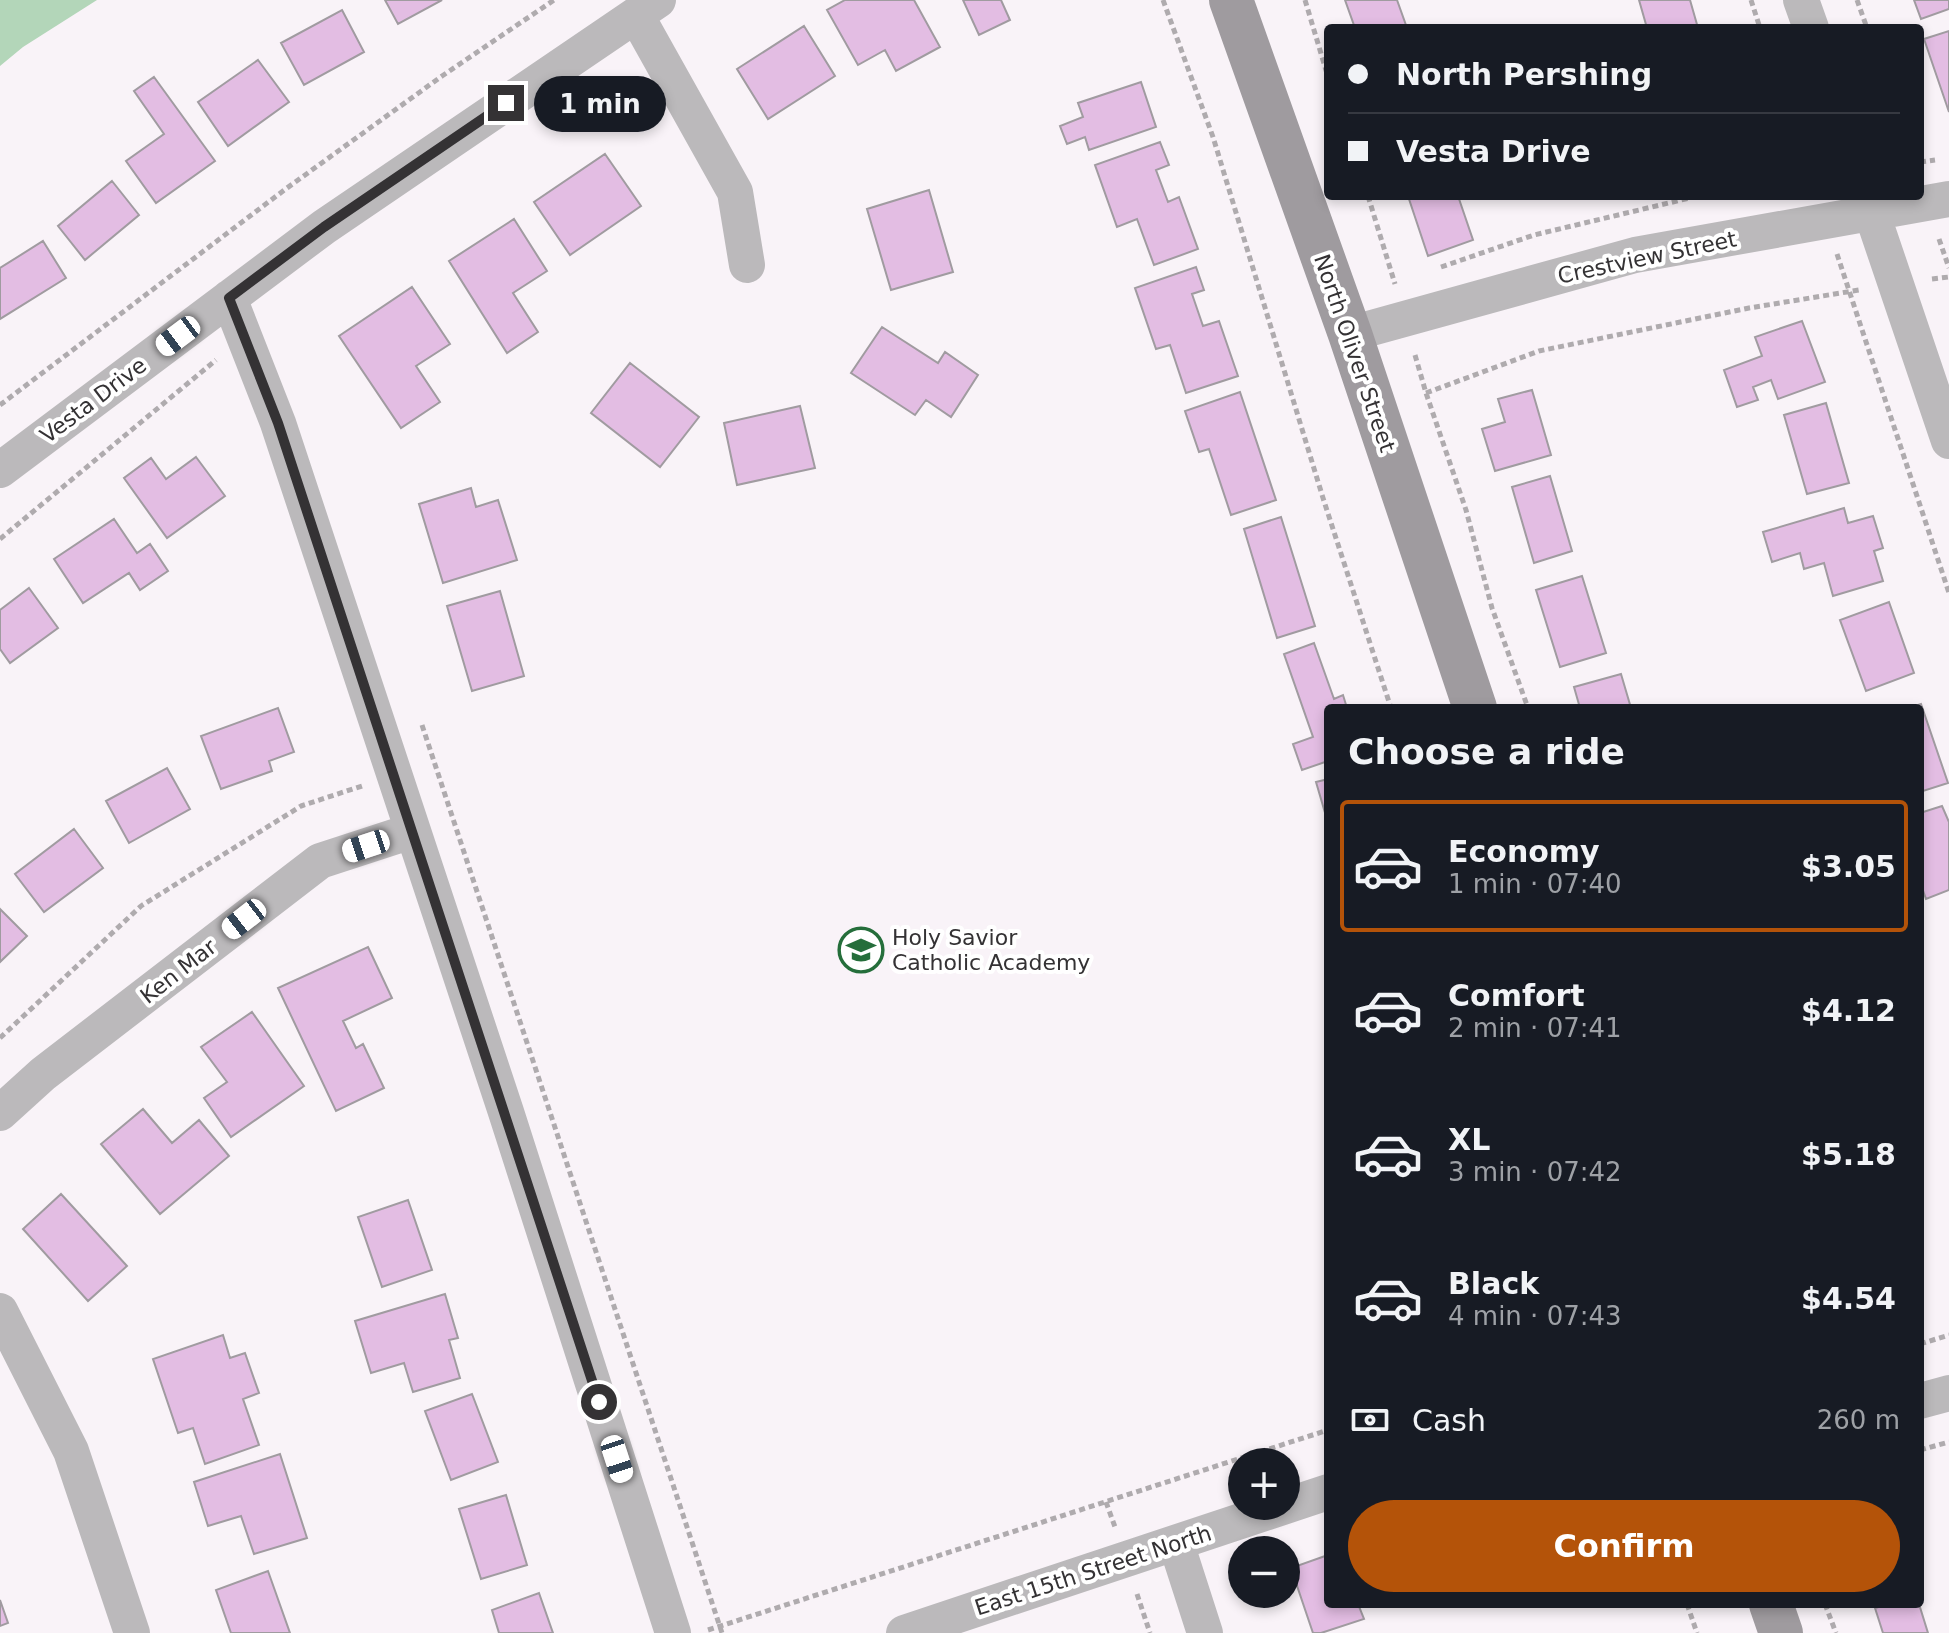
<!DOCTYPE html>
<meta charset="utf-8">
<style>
:root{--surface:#171b24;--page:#20242c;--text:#f1f3f6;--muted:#9ea1a6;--line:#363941;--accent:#b45309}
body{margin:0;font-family:"DejaVu Sans",sans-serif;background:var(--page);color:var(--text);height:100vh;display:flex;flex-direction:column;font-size:30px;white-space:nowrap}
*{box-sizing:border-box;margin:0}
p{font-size:26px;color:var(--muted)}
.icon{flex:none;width:44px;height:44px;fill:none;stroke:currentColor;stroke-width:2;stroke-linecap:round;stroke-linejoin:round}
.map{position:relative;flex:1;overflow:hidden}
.sheet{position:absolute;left:1324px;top:704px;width:600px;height:904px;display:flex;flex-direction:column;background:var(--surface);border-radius:8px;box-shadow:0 4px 12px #0003}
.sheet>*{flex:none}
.hud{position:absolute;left:1324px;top:24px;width:600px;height:176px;border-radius:8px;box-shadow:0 4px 12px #0003;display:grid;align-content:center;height:176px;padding:0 24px;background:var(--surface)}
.buttons{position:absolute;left:1228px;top:1448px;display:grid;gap:16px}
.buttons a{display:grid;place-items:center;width:72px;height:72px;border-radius:50%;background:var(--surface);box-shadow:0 4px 12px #0003;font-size:40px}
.end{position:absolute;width:36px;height:36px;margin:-18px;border:10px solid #343234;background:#fff;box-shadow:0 0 0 4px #fff}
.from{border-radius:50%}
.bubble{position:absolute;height:56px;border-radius:28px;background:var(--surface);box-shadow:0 4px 12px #0003;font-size:26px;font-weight:600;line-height:56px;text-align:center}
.car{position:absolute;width:24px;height:48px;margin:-24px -12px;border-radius:10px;box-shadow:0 0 6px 2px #0007;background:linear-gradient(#fff 24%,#345 0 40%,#fff 0 76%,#345 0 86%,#fff 0)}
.hud b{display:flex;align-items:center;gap:28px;height:76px;font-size:30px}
.hud b+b{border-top:2px solid var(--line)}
.hud i{width:20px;height:20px;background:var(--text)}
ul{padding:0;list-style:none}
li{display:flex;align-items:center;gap:24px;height:132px;margin:0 16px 12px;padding:0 8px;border:4px solid transparent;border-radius:8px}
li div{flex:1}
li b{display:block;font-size:30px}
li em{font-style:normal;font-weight:600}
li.current{border-color:var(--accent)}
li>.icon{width:72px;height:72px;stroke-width:1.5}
h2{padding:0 24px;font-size:36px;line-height:96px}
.pay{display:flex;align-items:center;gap:20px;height:88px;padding:0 24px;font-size:30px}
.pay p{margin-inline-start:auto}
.button{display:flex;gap:16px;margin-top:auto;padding:16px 24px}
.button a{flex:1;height:92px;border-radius:48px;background:var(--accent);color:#fff;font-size:32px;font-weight:600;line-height:92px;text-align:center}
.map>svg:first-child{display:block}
</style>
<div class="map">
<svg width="1949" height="1633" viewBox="0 0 1949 1633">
<rect width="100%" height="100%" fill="#f9f3f8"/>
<!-- green -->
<path fill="#b3d6b9" d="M0,0h97l-74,47 -23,19z"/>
<!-- building -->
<path fill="#e3bde3" stroke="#a09ba0" stroke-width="2" d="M385,0h57l-44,24z
M845,0h69l26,47 -44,24 -11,-21 -27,15 -31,-55z
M963,0h38l9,20 -31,15z
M1345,0h52l10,28h-52z
M1639,0h51l8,28h-51z
M1914,0h35v9l-28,10z
M342,10l22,42 -60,33 -23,-42z
M804,26l31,50 -67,43 -31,-50z
M1949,31v81l-25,-73z
M258,60l31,42 -61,44 -30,-44z
M154,77l61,84 -59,42 -30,-42 38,-27 -30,-43z
M1141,82l15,45 -67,23 -4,-13 -18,7 -7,-18 23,-9 -5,-14z
M1160,142l9,23 -13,5 12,32 11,-5 19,52 -44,16 -17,-46 -20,8 -22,-62z
M605,154l36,52 -71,49 -36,-53z
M112,181l27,34 -54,45 -27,-34z
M929,190l24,82 -62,18 -24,-81z
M1408,196h50l15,44 -45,16z
M514,219l33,52 -34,22 25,39 -31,21 -58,-92z
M43,241l23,37 -66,41v-51z
M1196,267l8,23 -12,4 11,32 16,-5 19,55 -52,17 -16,-48 -14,4 -21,-61z
M412,287l38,57 -34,22 24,36 -39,26 -62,-92z
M1802,321l23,61 -47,17 -7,-19 -18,7 5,13 -21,7 -13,-37 38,-14 -7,-19z
M882,327l56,36 7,-11 33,23 -27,42 -25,-17 -11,15 -64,-42z
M630,363l69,54 -39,50 -69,-54z
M1532,390l19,65 -56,16 -13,-42 23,-7 -7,-23z
M1240,392l36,108 -45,15 -22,-66 -10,3 -14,-41z
M1826,403l23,80 -42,11 -23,-79z
M800,406l15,62 -78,17 -13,-62z
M196,457l29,39 -58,42 -43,-60 27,-20 15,21z
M1550,476l22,75 -38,12 -22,-76z
M471,488l5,19 22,-7 19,60 -74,23 -24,-79z
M1844,508l4,15 25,-7 10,32 -9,3 9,30 -50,15 -9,-33 -20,6 -4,-16 -28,9 -9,-30z
M1281,517l34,109 -38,12 -33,-109z
M114,519l23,34 13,-9 18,27 -28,19 -11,-17 -46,30 -29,-44z
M1582,576l24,77 -46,14 -24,-77z
M29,588l29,40 -48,35 -10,-14v-39z
M500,591l24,85 -52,15 -25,-85z
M1889,602l25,71 -48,18 -26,-71z
M1314,643l20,56 9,-4 4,13h-19v53l-26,9 -9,-26 20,-7 -29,-83z
M1621,674l10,34h-51l-6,-21z
M1921,704l27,79 -28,9v-84h-11z
M278,708l16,44 -25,9 3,10 -51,18 -20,-53z
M167,768l23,41 -61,34 -23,-42z
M1328,779v44l-12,-41z
M1942,806l7,16v68l-23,9 -6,-17v-69z
M74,829l29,39 -59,44 -29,-38z
M0,909l27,27 -27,26z
M368,947l24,51 -49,23 13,27 7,-4 21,44 -48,23 -58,-123z
M252,1012l52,74 -73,51 -27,-39 23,-16 -26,-35z
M143,1109l29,34 27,-23 30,36 -69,58 -59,-70z
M61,1194l66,72 -39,35 -65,-72z
M408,1200l24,70 -50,17 -24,-70z
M445,1294l13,44 -9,2 11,38 -47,14 -9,-29 -33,10 -16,-52z
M223,1335l7,23 15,-5 14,40 -16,6 16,46 -54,19 -12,-36 -15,5 -25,-74z
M472,1394l26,68 -47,18 -26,-69z
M280,1454l27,84 -53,16 -13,-38 -33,10 -14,-44z
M506,1495l21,70 -46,14 -22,-70z
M1328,1555v49h30l6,15 -43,14h-8l-22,-65z
M268,1571l22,62h-59l-15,-43z
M539,1593l14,40h-54l-7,-23z
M0,1600l8,23 -8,3z
M1889,1604h30l9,29h-45l-8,-25z"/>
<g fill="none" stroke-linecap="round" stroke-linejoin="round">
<!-- path -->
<path stroke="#afabae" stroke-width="5" stroke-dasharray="6 4" stroke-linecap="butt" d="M1163,0l50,137 110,361 68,210
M1305,0l23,77
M1751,0l9,28
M1857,0l10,28
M1920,162l15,-2
M1368,196l27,88
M1939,239l10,29
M1837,254l112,339
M1441,267l93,-32 164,-39
M1932,279l17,-2
M1415,355l11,38 40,117 26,98 36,100
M1426,393l113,-42 210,-43 110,-18
M0,405l287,-217 155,-112 112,-76
M0,539l216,-179
M422,725l300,908
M0,1038l141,-132 160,-100 61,-20
M1920,1344l29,-9
M1920,1450l29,-8
M1106,1502l9,25
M1137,1594l13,39
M1687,1604l10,29
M1825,1604l11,29
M708,1630l620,-200"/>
<!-- street -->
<path stroke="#bbb9bb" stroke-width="36" d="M1801,0l10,28
M636,15l99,177 12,73
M1866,196l83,245
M229,298l49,125 228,689 167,521
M1350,334l285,-79 314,-56
M0,470l324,-243 334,-227
M0,1113l43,-39 277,-213 92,-30
M0,1311l71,140 61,182
M1920,1401l29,-8
M1176,1543l29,90
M904,1633l424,-141"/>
<!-- secondary -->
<path stroke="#9f9b9f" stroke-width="44" d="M1231,0l119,334 125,374
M1771,1604l10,29"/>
</g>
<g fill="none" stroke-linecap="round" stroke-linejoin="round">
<!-- route -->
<path stroke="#343234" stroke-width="10" d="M506,103l-182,124 -95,71 49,125 321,979"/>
</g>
<!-- icons -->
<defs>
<g id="school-ring" transform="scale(2.3)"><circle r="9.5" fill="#fff" stroke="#256e3b" stroke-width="1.5"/><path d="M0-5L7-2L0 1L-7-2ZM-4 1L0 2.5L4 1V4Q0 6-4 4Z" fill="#256e3b"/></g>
</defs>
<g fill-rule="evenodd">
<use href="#school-ring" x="861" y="950"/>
</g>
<g text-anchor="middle" stroke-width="8" stroke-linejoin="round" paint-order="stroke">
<!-- street labels -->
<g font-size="22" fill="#343234" stroke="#fff">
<text transform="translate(1647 257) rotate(-12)" y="8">Crestview Street</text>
<text transform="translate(1355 353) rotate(71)" y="8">North Oliver Street</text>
<text transform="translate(93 400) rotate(-37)" y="8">Vesta Drive</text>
<text transform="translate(178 971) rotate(-38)" y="8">Ken Mar</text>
<text transform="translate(1093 1570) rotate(-18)" y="8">East 15th Street North</text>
</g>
<!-- poi labels -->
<g font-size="22" fill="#343234" stroke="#fff" text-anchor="start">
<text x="892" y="945">Holy Savior<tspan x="892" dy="25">Catholic Academy</tspan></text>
</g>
</g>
</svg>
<div class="buttons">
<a>+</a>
<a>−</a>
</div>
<i class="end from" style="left:599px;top:1402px"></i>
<i class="end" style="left:506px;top:103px"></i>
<div class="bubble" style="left:534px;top:76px;width:132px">1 min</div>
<i class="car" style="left:178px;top:336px;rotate:233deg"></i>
<i class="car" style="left:366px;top:846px;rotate:252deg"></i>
<i class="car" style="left:244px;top:919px;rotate:232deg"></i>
<i class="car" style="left:617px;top:1459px;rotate:162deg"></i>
<div class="hud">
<b><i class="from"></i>North Pershing</b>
<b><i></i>Vesta Drive</b>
</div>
<section class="sheet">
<h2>Choose a ride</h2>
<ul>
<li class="current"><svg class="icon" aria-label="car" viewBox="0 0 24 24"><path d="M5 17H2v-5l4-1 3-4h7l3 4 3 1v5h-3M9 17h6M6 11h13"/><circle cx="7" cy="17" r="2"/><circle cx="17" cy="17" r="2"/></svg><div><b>Economy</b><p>1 min · 07:40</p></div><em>$3.05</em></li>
<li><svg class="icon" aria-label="car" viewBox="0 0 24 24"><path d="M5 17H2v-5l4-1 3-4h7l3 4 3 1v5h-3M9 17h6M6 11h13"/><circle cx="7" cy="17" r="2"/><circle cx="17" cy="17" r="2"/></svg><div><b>Comfort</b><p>2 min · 07:41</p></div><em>$4.12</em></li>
<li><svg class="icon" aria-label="car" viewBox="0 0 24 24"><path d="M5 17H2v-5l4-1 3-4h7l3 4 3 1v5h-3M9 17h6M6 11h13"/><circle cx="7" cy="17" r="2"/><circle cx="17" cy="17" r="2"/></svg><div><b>XL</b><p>3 min · 07:42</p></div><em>$5.18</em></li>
<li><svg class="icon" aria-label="car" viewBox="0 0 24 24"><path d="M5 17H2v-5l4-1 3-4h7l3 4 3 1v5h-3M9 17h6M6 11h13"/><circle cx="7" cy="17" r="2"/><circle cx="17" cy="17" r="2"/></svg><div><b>Black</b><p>4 min · 07:43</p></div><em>$4.54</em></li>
</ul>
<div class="pay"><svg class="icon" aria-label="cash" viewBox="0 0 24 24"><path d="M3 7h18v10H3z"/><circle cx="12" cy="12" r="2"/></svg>Cash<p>260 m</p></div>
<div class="button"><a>Confirm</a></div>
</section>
</div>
